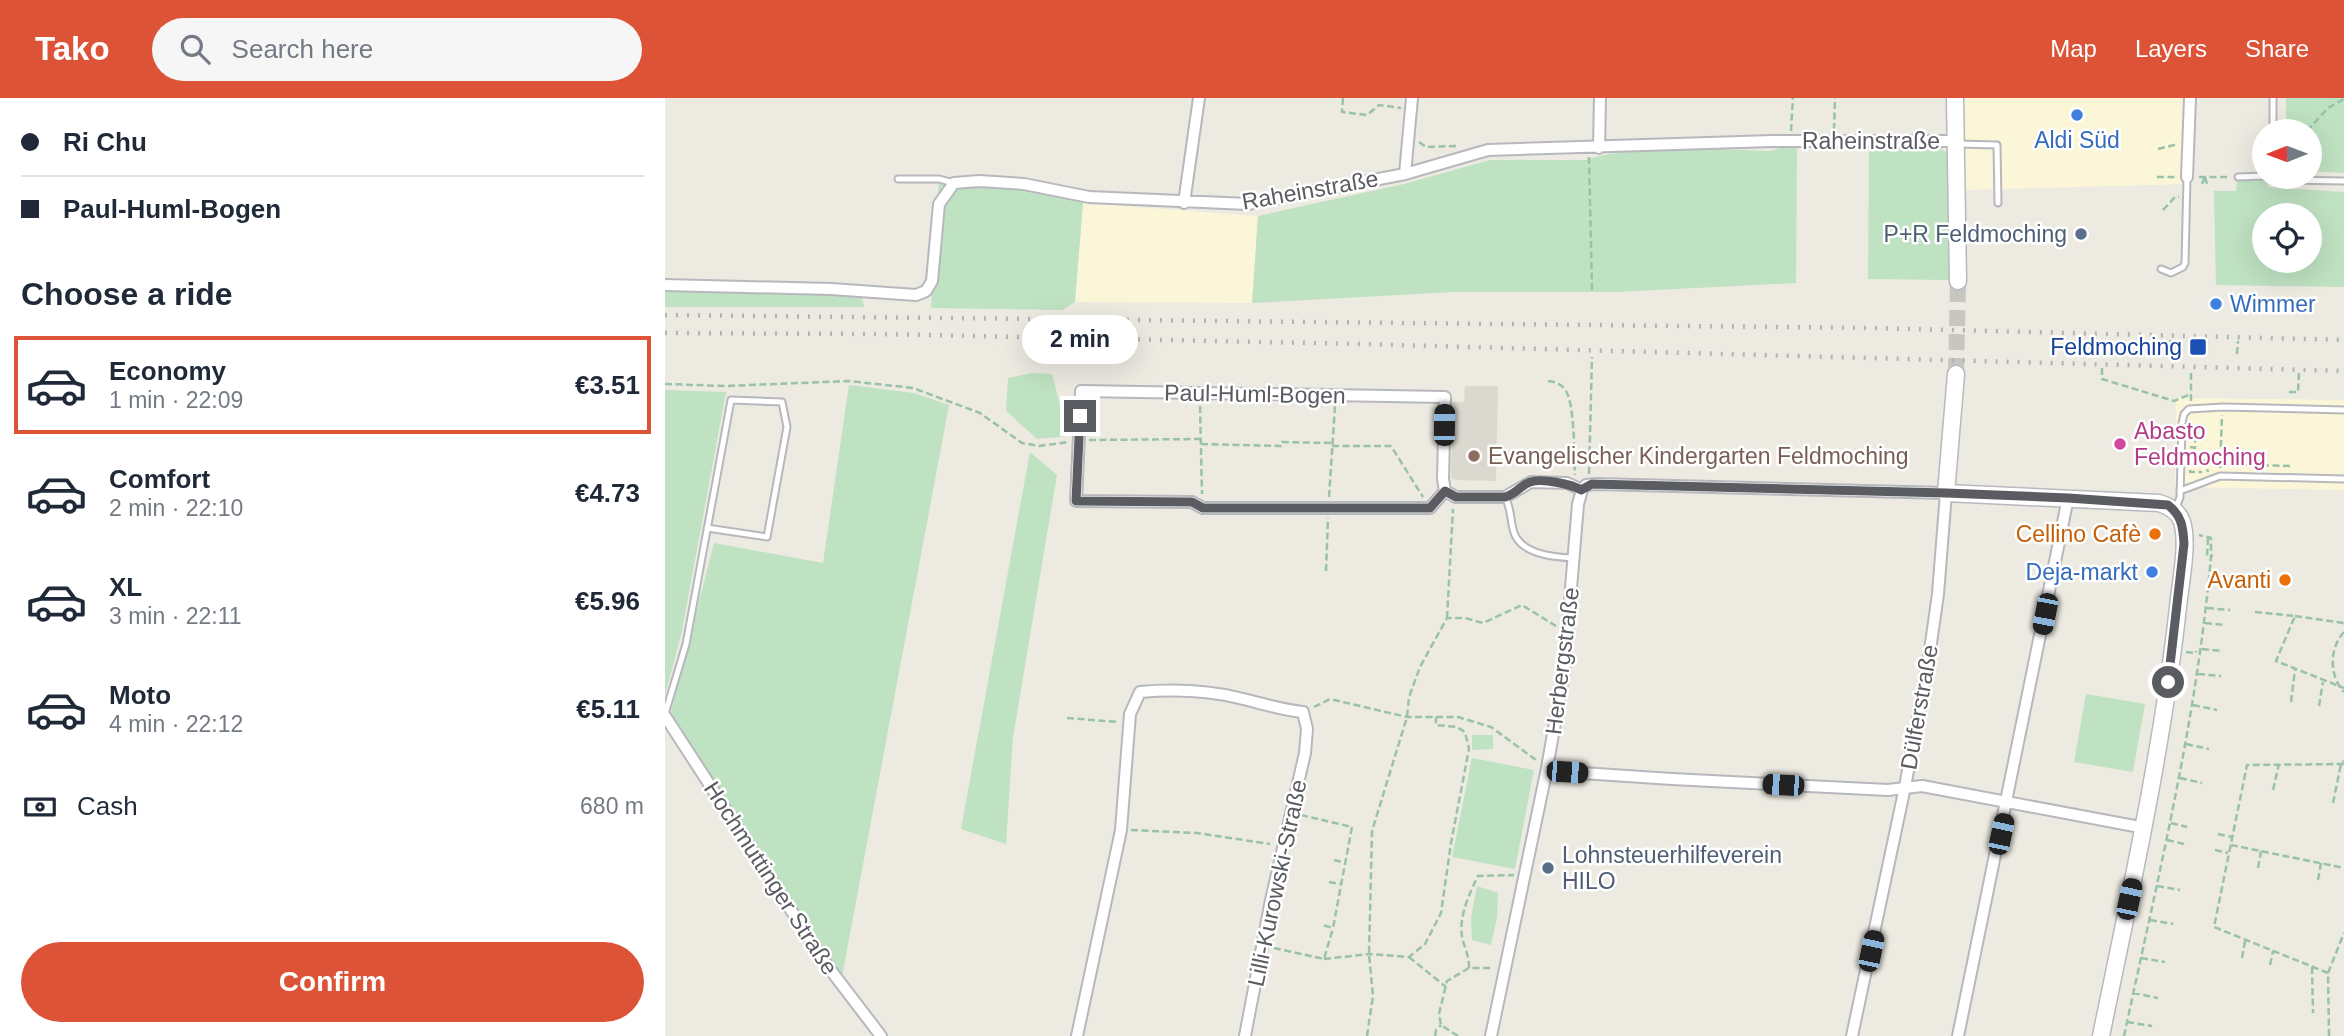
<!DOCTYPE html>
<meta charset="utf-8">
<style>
:root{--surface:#fff;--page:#f6f6f7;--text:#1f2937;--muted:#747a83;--line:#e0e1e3;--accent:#dc5337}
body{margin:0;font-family:Arial,sans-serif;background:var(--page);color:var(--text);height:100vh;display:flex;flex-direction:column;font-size:26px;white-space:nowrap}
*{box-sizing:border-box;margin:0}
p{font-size:23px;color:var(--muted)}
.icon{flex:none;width:38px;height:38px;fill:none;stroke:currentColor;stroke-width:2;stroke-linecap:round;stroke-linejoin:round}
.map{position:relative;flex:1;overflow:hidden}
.side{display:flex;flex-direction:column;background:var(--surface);width:665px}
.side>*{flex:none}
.hud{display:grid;align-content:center;height:154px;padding:0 21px;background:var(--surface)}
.needle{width:46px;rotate:269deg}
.fabs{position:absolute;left:1587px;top:21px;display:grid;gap:14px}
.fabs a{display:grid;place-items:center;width:70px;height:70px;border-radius:50%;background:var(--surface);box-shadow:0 7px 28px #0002;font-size:35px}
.end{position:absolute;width:32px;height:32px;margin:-16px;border:9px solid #5a5c61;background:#fff;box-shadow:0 0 0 4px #fff}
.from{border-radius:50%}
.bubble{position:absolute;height:49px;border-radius:24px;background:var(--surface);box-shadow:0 7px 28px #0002;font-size:23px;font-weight:600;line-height:49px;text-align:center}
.car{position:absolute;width:21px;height:42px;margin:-21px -10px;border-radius:9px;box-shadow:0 0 5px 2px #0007;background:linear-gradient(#222 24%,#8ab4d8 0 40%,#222 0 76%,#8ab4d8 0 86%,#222 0)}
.hud b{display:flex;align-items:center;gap:24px;height:66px;font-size:26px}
.hud b+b{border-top:2px solid var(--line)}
.hud i{width:18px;height:18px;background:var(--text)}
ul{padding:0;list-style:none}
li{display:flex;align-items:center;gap:21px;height:98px;margin:0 14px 10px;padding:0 7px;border:4px solid transparent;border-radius:0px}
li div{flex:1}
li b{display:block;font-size:26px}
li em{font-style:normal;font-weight:600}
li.on{border-color:var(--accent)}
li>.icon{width:63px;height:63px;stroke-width:1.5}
h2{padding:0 21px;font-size:32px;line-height:84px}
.pay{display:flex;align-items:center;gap:18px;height:77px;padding:0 21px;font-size:26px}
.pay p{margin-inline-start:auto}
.button{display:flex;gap:14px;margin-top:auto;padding:14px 21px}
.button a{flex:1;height:80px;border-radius:42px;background:var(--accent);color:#fff;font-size:28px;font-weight:600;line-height:80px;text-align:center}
header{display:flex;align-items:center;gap:42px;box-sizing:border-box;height:98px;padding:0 35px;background:var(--accent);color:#fff}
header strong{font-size:33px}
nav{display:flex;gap:38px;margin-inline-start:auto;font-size:24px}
.search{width:490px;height:63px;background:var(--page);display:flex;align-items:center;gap:18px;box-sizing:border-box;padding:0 24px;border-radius:38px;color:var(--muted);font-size:26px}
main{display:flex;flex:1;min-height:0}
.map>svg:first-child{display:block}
</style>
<header>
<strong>Tako</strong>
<div class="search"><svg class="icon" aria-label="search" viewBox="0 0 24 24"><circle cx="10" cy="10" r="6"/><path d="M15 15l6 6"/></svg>Search here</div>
<nav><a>Map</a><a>Layers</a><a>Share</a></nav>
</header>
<main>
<section class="side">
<div class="hud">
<b><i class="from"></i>Ri Chu</b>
<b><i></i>Paul-Huml-Bogen</b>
</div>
<h2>Choose a ride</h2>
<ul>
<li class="on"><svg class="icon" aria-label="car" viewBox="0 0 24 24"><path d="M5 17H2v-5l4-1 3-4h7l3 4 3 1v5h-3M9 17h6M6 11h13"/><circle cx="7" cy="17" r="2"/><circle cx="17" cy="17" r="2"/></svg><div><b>Economy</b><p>1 min · 22:09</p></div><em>€3.51</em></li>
<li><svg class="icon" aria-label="car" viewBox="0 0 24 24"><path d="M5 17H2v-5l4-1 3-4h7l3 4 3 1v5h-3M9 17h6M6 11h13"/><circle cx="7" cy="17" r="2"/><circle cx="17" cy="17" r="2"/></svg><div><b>Comfort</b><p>2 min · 22:10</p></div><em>€4.73</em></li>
<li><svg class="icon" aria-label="car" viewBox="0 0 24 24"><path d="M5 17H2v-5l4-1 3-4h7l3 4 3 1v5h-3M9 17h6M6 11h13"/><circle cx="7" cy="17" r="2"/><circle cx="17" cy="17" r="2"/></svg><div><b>XL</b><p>3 min · 22:11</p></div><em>€5.96</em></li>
<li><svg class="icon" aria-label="car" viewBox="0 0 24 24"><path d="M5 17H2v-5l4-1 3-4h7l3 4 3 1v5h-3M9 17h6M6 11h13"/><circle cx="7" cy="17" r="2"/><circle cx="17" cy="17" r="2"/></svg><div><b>Moto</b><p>4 min · 22:12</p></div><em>€5.11</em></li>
</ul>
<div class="pay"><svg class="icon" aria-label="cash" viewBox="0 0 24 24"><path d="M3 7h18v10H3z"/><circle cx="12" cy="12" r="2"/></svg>Cash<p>680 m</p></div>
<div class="button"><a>Confirm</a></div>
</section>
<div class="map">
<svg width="1679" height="938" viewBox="0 0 1679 938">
<rect width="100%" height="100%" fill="#eceae1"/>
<!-- commercial -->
<path fill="#fbf6d7" d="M1293,0h230v86l-222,6 -7,-49z
M418,105l175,13 -6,87 -177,-1z
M1511,300l168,2v90l-169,-3z"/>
<!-- education -->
<path fill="#dbd9cf" d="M800,288h33l-2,95 -40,-1 -5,-2 2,-76h11z"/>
<!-- green -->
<path fill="#bfe2c2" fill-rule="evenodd" d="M1621,0h58v75l-34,-2v-40h-24z
M1269,47l14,8 4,127 -84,-1 1,-132z
M1120,48h12l-1,137 -180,9h-163l-201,11 6,-87 146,-32 86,-24h96c57,-18 126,-10 185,-9z
M274,78l21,6 110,10 13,11 -8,99 -13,8 -131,-2z
M1602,82l1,7 76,5v95l-128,-2 -2,-94h22l1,-10zM1600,117h45v46h-45z
M0,181l195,9 4,19h-199z
M367,275l20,1 16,62 -31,3 -31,-28 2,-33z
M184,287l65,8 35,12 -108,577 -173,-259 46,-180 109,20z
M0,292l61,2 -44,239 -17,64z
M365,354l27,23 -44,262 -7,107 -45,-15z
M1421,596l59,10 -12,68 -59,-10z
M807,637h21v14l-21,1z
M807,660l62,12 -19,99 -63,-12z
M812,788l21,7 -1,24 -6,28 -19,-5 -1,-22z"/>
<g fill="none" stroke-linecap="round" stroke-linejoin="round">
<!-- secondary-tunnel -->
<path stroke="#c8c6c1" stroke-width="16" stroke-dasharray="16 8" stroke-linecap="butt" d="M1291,276l2,-93"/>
<!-- service casing -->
<g stroke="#b7b8bd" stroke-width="9">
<path id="service" d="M1608,33v-33
M1292,46l40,1 1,58
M1573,79l27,-1
M1614,79l8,3 57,1
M233,81h41l15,4
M1496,171l10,4 12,-6 2,-4 2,-86
M1515,393l40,-15 124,3
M840,399c6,11 5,20 8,32 5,25 39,28 60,29
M1511,410l4,-11 2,-74 2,-9 5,-5 34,-2 121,3
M0,616l21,-70 45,-244 51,2 5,25 -20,110 -60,-9"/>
</g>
<!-- minor casing -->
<g stroke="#b7b8bd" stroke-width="14">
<path id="minor" d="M934,50l1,-50
M740,76l7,-76
M1522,79l3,-79
M519,105l15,-105
M0,187l166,4 85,6 10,-4 6,-10 7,-77 15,-21 25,-2 45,3 65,13 159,7 157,-30 83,-24 284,-9h184
M416,293l364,6 -2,82 2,12 -15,17h-227l-11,-6 -116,-1z
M917,392l4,-5 11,-1 349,9 -8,101 -8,56 -25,137 -53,249
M780,393l11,6h49l26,-15 36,1 15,7
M0,618l161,248 55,72
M882,670l20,4 105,7 216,11 34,-4 223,42
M412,938l44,-206 9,-116 10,-22c34,-3 66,-2 99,6 22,5 42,12 64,14l4,17 -2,24 -34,147 -26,136
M826,938l56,-268 17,-96 14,-168 4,-14
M1293,938l110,-538"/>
</g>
<!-- secondary casing -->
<g stroke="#b7b9bf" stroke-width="19">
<path id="secondary" d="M1290,0l3,183
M1291,276l-10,119 213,10c10,3 20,9 23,19 7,21 -2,63 -4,85 -16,145 -48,287 -77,429"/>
</g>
<!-- path -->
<path stroke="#99c2a8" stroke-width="2.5" stroke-dasharray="7 3.5" stroke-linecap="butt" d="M678,0l-1,14 25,3 12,-10 22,3
M1169,32l1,-32
M1126,33l2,-33
M1642,33l21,-23 16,-9
M754,44l7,5 30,-1
M1493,51l20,-5
M924,59l3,133
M1492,79h18
M1534,79h29
M1540,79l2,7
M1537,86l3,-7
M1498,112l12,-13h4
M1542,243v13
M1505,255v-13
M1572,256l1,-13
M1437,270v11l72,22 17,-7
M883,283c8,1 14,3 18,10 9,15 8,65 9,84
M0,286l60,2 124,-5 64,7 67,25 42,30 17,3 29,-4
M1624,294h9l1,-19
M1526,303v-31
M535,308l2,88
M424,342l112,-1
M536,346l80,2 1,-4 50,1
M667,348h59l32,51
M1525,349l5,1v-11
M1539,361l4,13
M1555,366l71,2
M1555,370l2,-53
M1525,372v2h12
M924,376l3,-117
M664,399l6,-91
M1543,440l-1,18h6
M661,473l2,-53
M1542,510l23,2
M1590,514l40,4 -19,45 68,27
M1630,518l49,7
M782,520l6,-109
M1540,525l20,2
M1679,534c-15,16 -15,44 0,60
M1537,551l21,2
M1521,554l10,1v-2
M1533,576l23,2
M1626,604l4,-32
M1528,607l24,5
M1654,608l4,-24
M649,609l16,-8 77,18h51l33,10 45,33
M402,620l51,4
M1521,646l23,5
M1515,680l22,5
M1608,692l6,-26
M1668,705l8,-39 3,-3
M636,717l51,12 -19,101 -11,-3
M1506,725l16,4
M466,732l66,3 73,11
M1553,736l14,3
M1502,742l17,4
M1566,747l113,23
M1550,752l13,3
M669,762l12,3
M1593,770l3,-17
M1653,782l3,-17
M664,784l11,2
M1492,788l23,4
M1485,822l23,4
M609,850l50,11 9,-31
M744,859l37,30
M1476,860l24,4
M1577,860l3,-17
M659,861l45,-5 40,3 16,-13 16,-31 10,-70 18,-94 -4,-17 -8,-5 -21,-2v-8
M1605,867l3,-14
M1647,869l1,46
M804,870c0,-11 -3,-17 -6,-27 -6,-21 6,-47 15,-65l36,-1
M1663,875l-114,-46 33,-162 97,-1
M1468,895l25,5
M1462,924l25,4
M702,938l6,-40 -4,-42 3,-123 35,-114 2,-20 11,-30 27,-49h18l18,5 39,-18 34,21
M770,938l1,-6 5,-5
M793,938l-17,-11 -2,-11 8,-33 22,-13h24
M1459,938c34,-159 73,-317 87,-480v-18l-12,-3
M1664,938l-1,-63 16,-40"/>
<!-- service -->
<use href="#service" stroke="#fff" stroke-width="5"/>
<!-- minor -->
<use href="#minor" stroke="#fff" stroke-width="10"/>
<!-- secondary -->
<use href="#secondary" stroke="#fff" stroke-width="16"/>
<!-- rail -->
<path stroke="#b2b3b3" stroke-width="4.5" stroke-dasharray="2 9" stroke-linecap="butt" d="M0,217l1207,13 472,12
M0,235l213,1 482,10 984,27"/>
</g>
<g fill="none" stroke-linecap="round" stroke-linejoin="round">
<!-- route -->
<path stroke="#5a5c61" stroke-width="9" d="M415,318l-4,85 116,1 11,6h227l15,-17 11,6h49c10,-2 16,-12 25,-15 12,-4 41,2 51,8l11,-6 354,9 122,5 100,7c14,11 15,22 16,39l-16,138"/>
</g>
<!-- markers -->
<g fill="#3f7fe0" stroke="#fff" stroke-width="2.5">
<circle cx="1412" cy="17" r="7"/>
<circle cx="1551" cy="206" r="7"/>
<circle cx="1487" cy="474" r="7"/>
</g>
<g fill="#5c6f8a" stroke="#fff" stroke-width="2.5">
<circle cx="1416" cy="136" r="7"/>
<circle cx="883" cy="770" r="7"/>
</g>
<rect fill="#1a4fb4" stroke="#fff" stroke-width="2.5" x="1524" y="240" width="18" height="18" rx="3.5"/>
<circle fill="#d1479c" stroke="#fff" stroke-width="2.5" cx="1455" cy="346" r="7"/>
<circle fill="#8d6e63" stroke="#fff" stroke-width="2.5" cx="809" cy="358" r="7"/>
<g fill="#e8710a" stroke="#fff" stroke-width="2.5">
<circle cx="1490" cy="436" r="7"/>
<circle cx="1620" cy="482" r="7"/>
</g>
<g text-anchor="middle" stroke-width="5" stroke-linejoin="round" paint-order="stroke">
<!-- shop labels -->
<g font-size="23" fill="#366cbe" stroke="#fff">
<text x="1412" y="50">Aldi Süd</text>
<text x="1565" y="214" text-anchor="start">Wimmer</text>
<text x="1473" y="482" text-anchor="end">Deja-markt</text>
</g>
<!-- street labels -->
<g font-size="23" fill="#5a5c61" stroke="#fff">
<text x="1206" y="51">Raheinstraße</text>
<text transform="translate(645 92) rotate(-10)" y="8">Raheinstraße</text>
<text transform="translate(590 296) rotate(1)" y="8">Paul-Huml-Bogen</text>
<text transform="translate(897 563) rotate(-83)" y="8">Herbergstraße</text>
<text transform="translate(1254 609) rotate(-80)" y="8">Dülferstraße</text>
<text transform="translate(106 780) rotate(57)" y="8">Hochmuttinger Straße</text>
<text transform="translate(612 785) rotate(-78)" y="8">Lilli-Kurowski-Straße</text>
</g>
<!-- service labels -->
<g font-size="23" fill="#4e5e75" stroke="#fff" text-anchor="end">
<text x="1402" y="144">P+R Feldmoching</text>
<text x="897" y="765" text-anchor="start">Lohnsteuerhilfeverein<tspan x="897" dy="26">HILO</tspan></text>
</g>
<!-- transit labels -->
<g font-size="23" fill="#164399" stroke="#fff" text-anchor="end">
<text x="1517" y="257">Feldmoching</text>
</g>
<!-- hotel labels -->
<g font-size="23" fill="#b23c85" stroke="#fff" text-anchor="start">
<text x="1469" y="341">Abasto<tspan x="1469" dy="26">Feldmoching</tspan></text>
</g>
<!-- education labels -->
<g font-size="23" fill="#785e54" stroke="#fff" text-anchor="start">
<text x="823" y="366">Evangelischer Kindergarten Feldmoching</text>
</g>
<!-- food labels -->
<g font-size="23" fill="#c56008" stroke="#fff" text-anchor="end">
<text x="1476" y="444">Cellino Cafè</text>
<text x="1606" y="490">Avanti</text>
</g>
</g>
</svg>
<div class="fabs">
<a><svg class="needle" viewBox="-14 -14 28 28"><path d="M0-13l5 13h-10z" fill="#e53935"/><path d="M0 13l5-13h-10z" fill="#747a83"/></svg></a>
<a><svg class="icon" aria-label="locate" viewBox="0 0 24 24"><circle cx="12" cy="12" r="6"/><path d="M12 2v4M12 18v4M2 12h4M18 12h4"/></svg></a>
</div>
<i class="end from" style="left:1503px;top:584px"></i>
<i class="end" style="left:415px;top:318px"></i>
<div class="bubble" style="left:357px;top:217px;width:116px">2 min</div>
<i class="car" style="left:779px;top:327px;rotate:1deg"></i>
<i class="car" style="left:1380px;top:516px;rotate:191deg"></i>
<i class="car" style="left:902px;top:674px;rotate:94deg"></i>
<i class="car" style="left:1118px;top:687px;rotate:273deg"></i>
<i class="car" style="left:1336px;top:736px;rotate:12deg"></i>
<i class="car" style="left:1464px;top:801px;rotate:12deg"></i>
<i class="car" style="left:1206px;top:853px;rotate:12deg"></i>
</div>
</main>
